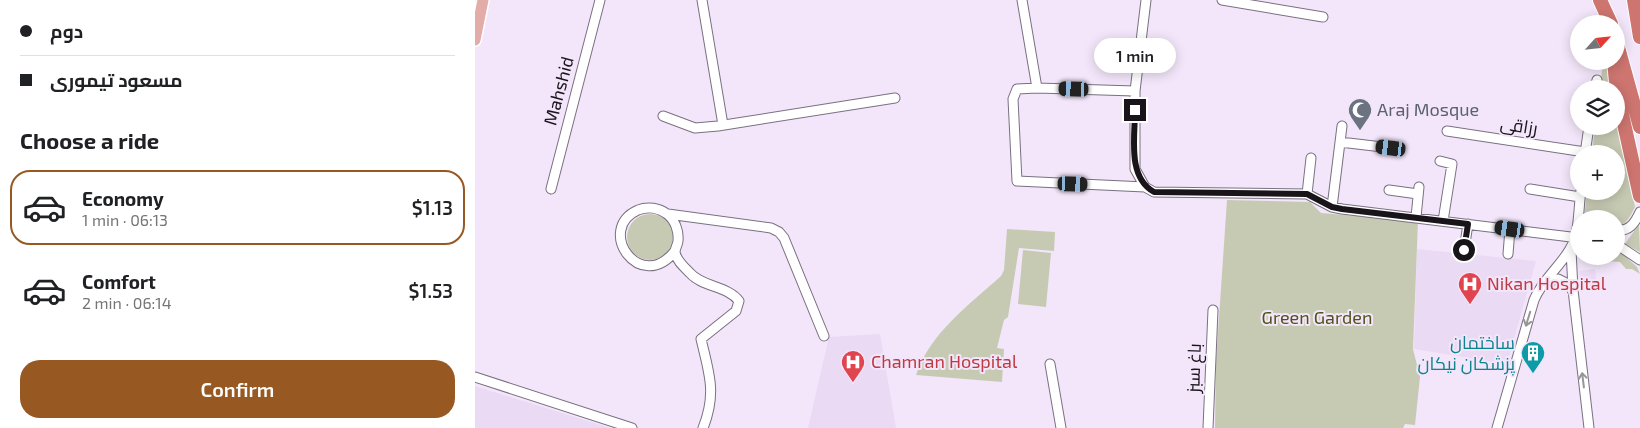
<!DOCTYPE html>
<meta charset="utf-8">
<style>
:root{--surface:#fff;--page:#f6f6f6;--text:#202124;--muted:#757577;--line:#e0e0e0;--accent:#985821}
body{margin:0;font-family:"Exo 2",Cairo,sans-serif;background:var(--page);color:var(--text);height:100vh;display:flex;flex-direction:column;font-size:19px;white-space:nowrap}
*{box-sizing:border-box;margin:0}
p{font-size:16px;color:var(--muted)}
.icon{flex:none;width:28px;height:28px;fill:none;stroke:currentColor;stroke-width:2;stroke-linecap:round;stroke-linejoin:round}
.map{position:relative;flex:1;overflow:hidden}
.sheet{display:flex;flex-direction:column;background:var(--surface);width:475px}
.sheet>*{flex:none}
.top-card{display:grid;align-content:center;height:110px;padding:0 20px;background:var(--surface)}
.needle{width:32px;rotate:63deg}
.tools{position:absolute;left:1095px;top:15px;display:grid;gap:10px}
.tools a{display:grid;place-items:center;width:55px;height:55px;border-radius:50%;background:var(--surface);box-shadow:0 2px 12px #0003;font-size:25px}
.end{position:absolute;width:22px;height:22px;margin:-11px;border:6px solid #18141a;background:#fff;box-shadow:0 0 0 2px #fff}
.from{border-radius:50%}
.bubble{position:absolute;height:35px;border-radius:18px;background:var(--surface);box-shadow:0 2px 12px #0003;font-size:16px;font-weight:600;line-height:35px;text-align:center}
.car{position:absolute;width:15px;height:30px;margin:-15px -8px;border-radius:6px;box-shadow:0 0 4px 1px #0007;background:linear-gradient(#222 24%,#8ab4d8 0 40%,#222 0 76%,#8ab4d8 0 86%,#222 0)}
.top-card b{display:flex;align-items:center;gap:18px;height:48px;font-size:19px}
.top-card b+b{border-top:1px solid var(--line)}
.top-card i{width:12px;height:12px;background:var(--text)}
ul{padding:0;list-style:none}
li{display:flex;align-items:center;gap:15px;height:75px;margin:0 10px 8px;padding:0 10px;border:2px solid transparent;border-radius:20px}
li div{flex:1}
li b{display:block;font-size:19px}
li em{font-style:normal;font-weight:600}
li.on{border-color:var(--accent)}
li>.icon{width:45px;height:45px;stroke-width:1.5}
h2{padding:0 20px;font-size:22px;line-height:60px}
.primary-button{display:flex;gap:10px;margin-top:auto;padding:10px 20px}
.primary-button a{flex:1;height:58px;border-radius:20px;background:var(--accent);color:#fff;font-size:20px;font-weight:600;line-height:58px;text-align:center}
main{display:flex;flex:1;min-height:0}
.map>svg:first-child{display:block}
</style>
<main>
<section class="sheet">
<div class="top-card">
<b><i class="from"></i>دوم</b>
<b><i></i>مسعود تیموری</b>
</div>
<h2>Choose a ride</h2>
<ul>
<li class="on"><svg class="icon" aria-label="car" viewBox="0 0 24 24"><path d="M5 17H2v-5l4-1 3-4h7l3 4 3 1v5h-3M9 17h6M6 11h13"/><circle cx="7" cy="17" r="2"/><circle cx="17" cy="17" r="2"/></svg><div><b>Economy</b><p>1 min · 06:13</p></div><em>$1.13</em></li>
<li><svg class="icon" aria-label="car" viewBox="0 0 24 24"><path d="M5 17H2v-5l4-1 3-4h7l3 4 3 1v5h-3M9 17h6M6 11h13"/><circle cx="7" cy="17" r="2"/><circle cx="17" cy="17" r="2"/></svg><div><b>Comfort</b><p>2 min · 06:14</p></div><em>$1.53</em></li>
</ul>
<div class="primary-button"><a>Confirm</a></div>
</section>
<div class="map">
<svg width="1165" height="428" viewBox="0 0 1165 428">
<rect width="100%" height="100%" fill="#f3e6fa"/>
<!-- built -->
<path fill="#eadaf4" d="M942,249l119,12 -29,103 -93,-15z
M1120,269l2,17 -16,2 -2,-17z
M405,334l16,94h-88l21,-91z
M0,386l135,42h-135z"/>
<!-- green -->
<path fill="#c7cab3" d="M1114,61h20l1,28h-10l2,-19 -14,-2z
M1141,120l19,87c-5,9 -8,19 -19,18v-6h-32l3,-28h29v-37h-24l3,-28h21z
M752,200l83,2 11,11 97,8 -5,128 7,28 -5,48 -10,-1 -2,4h-188l1,-66z
M152 237a23 23 0 1 1 46 0a23 23 0 1 1-46 0Z
M1164,224l1,28 -15,-8z
M532,229l48,3 -1,19 -35,-3 -11,69 -4,3 -7,28 7,1 -2,33 -86,-7c14,-42 53,-70 85,-99l3,-6z
M1141,248l21,19 3,7 -8,-5h-6l-6,-7 -17,-1 2,-5h11z
M548,250l28,3 -5,54 -28,-3z"/>
<g fill="none" stroke-linecap="round" stroke-linejoin="round">
<!-- minor casing -->
<g stroke="#7a7081" stroke-width="11">
<path id="minor" d="M227,0l21,125
M547,0l15,88 98,3
M671,0l-11,91v78l10,18 9,5 153,2 25,13 10,2 237,29
M747,0l101,17
M562,88l-20,1 -4,10 4,82 128,6
M1120,89l2,-9
M188,116l32,12 23,-2 177,-28
M972,131l138,21
M865,142l51,6
M1110,154l4,-28
M965,161l12,3 -9,57
M76,189l49,-189
M1055,189l50,8
M914,190l29,4
M832,194l4,-36
M857,207l10,-81
M193,214l103,14 8,4 5,6 40,98
M941,217l3,-30
M1141,230c13,2 19,-7 24,-18
M1141,244l24,16
M1096,249l2,41 16,138
M989,250l4,-26
M200,251c-35,44 -80,-22 -37,-41 10,-4 21,-2 29,4 8,6 12,17 11,27 0,3 -3,7 -3,11 1,8 9,15 15,21 12,14 38,13 49,28l-3,10 -35,28c8,34 16,54 2,89
M1033,254l2,-25
M1068,283l15,-4 10,5 4,6
M575,364l11,64
M0,377l157,51
M733,428l5,-118
M1022,428l37,-128c8,-20 25,-32 36,-51 10,-16 8,-40 11,-58"/>
</g>
<!-- major casing -->
<g stroke="#fff" stroke-width="14">
<path id="major" d="M0,40l8,-40"/>
</g>
<!-- highway casing -->
<g stroke="#fff" stroke-width="16">
<path id="highway" d="M1125,0l11,24
M1159,0l6,37
M1141,40l24,87
M1139,61l3,31 23,104"/>
</g>
<!-- minor -->
<use href="#minor" stroke="#fff" stroke-width="9"/>
<!-- major -->
<use href="#major" stroke="#e2aca9" stroke-width="11"/>
<!-- highway -->
<use href="#highway" stroke="#ce7570" stroke-width="14"/>
</g>
<!-- one-way arrows -->
<defs><path id="oneway-shaft" d="M-6 0H5M1.5-3L5.5 0L1.5 3" fill="none" stroke-width="1.6" stroke-linecap="round" stroke-linejoin="round" transform="scale(1.25)"/></defs>
<g stroke="#979598">
<use href="#oneway-shaft" transform="translate(1053 319) rotate(107)"/>
<use href="#oneway-shaft" transform="translate(1108 380) rotate(-97)"/>
</g>
<g fill="none" stroke-linecap="round" stroke-linejoin="round">
<!-- route -->
<path stroke="#18141a" stroke-width="6" d="M660,110c0,27 -8,67 19,82l153,2 25,13 10,2 126,15 -4,26"/>
</g>
<!-- icons -->
<defs>
<g id="mosque-pin" transform="scale(1.25)"><path d="M0 17L-7.5 6A9.5 9.5 0 1 1 7.5 6Z" fill="#6b7280" stroke="#f3e6fa"/><path d="M3.5-4.9A6 6 0 1 0 3.5 4.9A5 5 0 1 1 3.5-4.9Z" fill="#fff"/></g>
<g id="hospital-pin" transform="scale(1.25)"><path d="M0 17L-7.5 6A9.5 9.5 0 1 1 7.5 6Z" fill="#e0444e" stroke="#f3e6fa"/><path d="M-5-5h3v3.5h4V-5h3V5h-3V1.5h-4V5h-3Z" fill="#fff"/></g>
<g id="building-pin" transform="scale(1.25)"><path d="M0 17L-7.5 6A9.5 9.5 0 1 1 7.5 6Z" fill="#0f9aa8" stroke="#f3e6fa"/><path d="M-4-6H4V6H1V3H-1V6H-4ZM-2.5-4.3h1.7v1.8h-1.7ZM.8-4.3h1.7v1.8H.8ZM-2.5-1h1.7V.8h-1.7ZM.8-1h1.7V.8H.8Z" fill="#fff"/></g>
</defs>
<g fill-rule="evenodd">
<use href="#mosque-pin" x="885" y="110"/>
<use href="#hospital-pin" x="995" y="284"/>
<use href="#building-pin" x="1058" y="353"/>
<use href="#hospital-pin" x="378" y="362"/>
</g>
<g text-anchor="middle" stroke-width="4" stroke-linejoin="round" paint-order="stroke">
<!-- street labels -->
<g font-size="18" fill="#18141a" stroke="#f3e6fa">
<text transform="translate(84 91) rotate(-75)" y="6">Mahshid</text>
<text transform="translate(1044 126) rotate(9)" y="6">رزاقی</text>
<text transform="translate(719 368) rotate(-88)" y="6">باغ سبز</text>
</g>
<!-- worship labels -->
<g font-size="18" fill="#5b616d" stroke="#f3e6fa" text-anchor="start">
<text x="902" y="116">Araj Mosque</text>
</g>
<!-- health labels -->
<g font-size="18" fill="#be3a42" stroke="#f3e6fa" text-anchor="start">
<text x="1012" y="290">Nikan Hospital</text>
<text x="396" y="368">Chamran Hospital</text>
</g>
<!-- park labels -->
<g font-size="18" fill="#4e5218" stroke="#f3e6fa">
<text x="842" y="324">Green Garden</text>
</g>
<!-- culture labels -->
<g font-size="18" fill="#0d838f" stroke="#f3e6fa" text-anchor="end">
<text x="1040" y="349">ساختمان<tspan x="1040" dy="21">پزشکان نیکان</tspan></text>
</g>
</g>
</svg>
<div class="tools">
<a><svg class="needle" viewBox="-14 -14 28 28"><path d="M0-13l5 13h-10z" fill="#e53935"/><path d="M0 13l5-13h-10z" fill="#757577"/></svg></a>
<a><svg class="icon" aria-label="layers" viewBox="0 0 24 24"><path d="M12 4l9 5-9 5-9-5zM3 14l9 5 9-5"/></svg></a>
<a>+</a>
<a>−</a>
</div>
<i class="end from" style="left:989px;top:250px"></i>
<i class="end" style="left:660px;top:110px"></i>
<div class="bubble" style="left:619px;top:38px;width:82px">1 min</div>
<i class="car" style="left:599px;top:89px;rotate:272deg"></i>
<i class="car" style="left:916px;top:148px;rotate:277deg"></i>
<i class="car" style="left:598px;top:184px;rotate:92deg"></i>
<i class="car" style="left:1035px;top:229px;rotate:278deg"></i>
</div>
</main>
